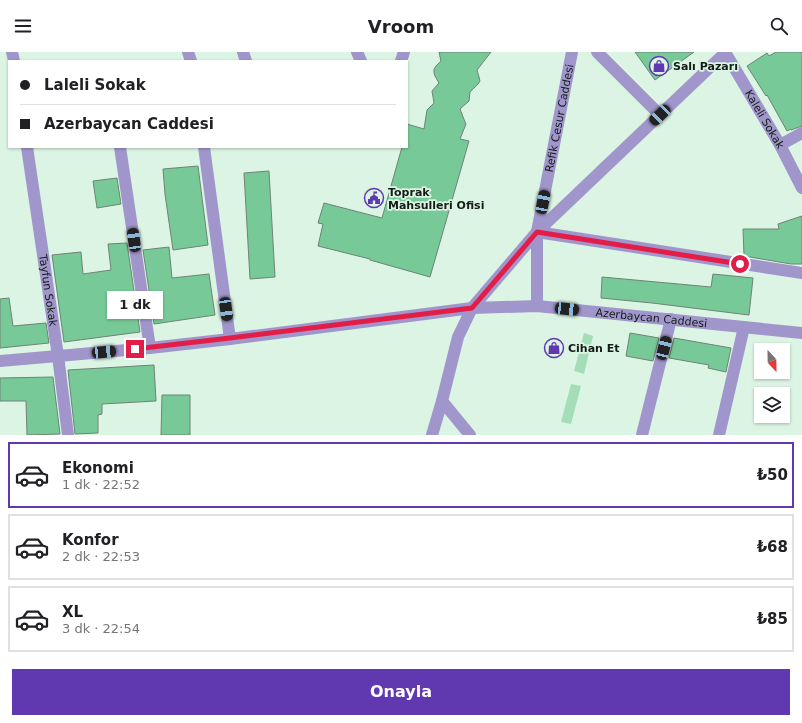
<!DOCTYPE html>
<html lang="tr">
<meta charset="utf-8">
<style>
:root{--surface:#fff;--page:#f2f2f2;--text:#202124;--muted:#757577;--line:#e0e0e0;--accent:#6039b1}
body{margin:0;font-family:"DejaVu Sans",sans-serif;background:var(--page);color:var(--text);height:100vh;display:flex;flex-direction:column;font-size:15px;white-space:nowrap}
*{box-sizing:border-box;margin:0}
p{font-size:13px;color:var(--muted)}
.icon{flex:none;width:22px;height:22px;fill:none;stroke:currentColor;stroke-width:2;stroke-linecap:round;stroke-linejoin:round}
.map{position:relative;height:383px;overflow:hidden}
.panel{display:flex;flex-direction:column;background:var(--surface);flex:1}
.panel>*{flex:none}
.top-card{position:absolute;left:8px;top:8px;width:400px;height:88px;border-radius:0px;box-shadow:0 1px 3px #0004;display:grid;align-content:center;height:88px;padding:0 12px;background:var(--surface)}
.needle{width:26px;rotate:158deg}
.buttons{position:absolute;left:754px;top:291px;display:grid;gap:8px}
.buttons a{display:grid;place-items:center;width:36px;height:36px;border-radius:0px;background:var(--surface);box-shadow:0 1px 3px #0004;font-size:20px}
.end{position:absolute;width:18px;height:18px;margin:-9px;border:5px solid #e11d48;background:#fff;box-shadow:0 0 0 2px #fff}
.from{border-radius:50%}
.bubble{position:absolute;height:28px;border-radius:0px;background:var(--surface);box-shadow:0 1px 3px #0004;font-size:13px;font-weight:800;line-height:28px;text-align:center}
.car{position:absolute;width:12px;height:24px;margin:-12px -6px;border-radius:5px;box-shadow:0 0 3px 1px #0007;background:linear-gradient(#222 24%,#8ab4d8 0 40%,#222 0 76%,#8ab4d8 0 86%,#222 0)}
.top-card b{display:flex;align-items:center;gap:14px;height:38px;font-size:15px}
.top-card b+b{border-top:1px solid var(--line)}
.top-card i{width:10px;height:10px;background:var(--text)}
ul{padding:7px 0 0;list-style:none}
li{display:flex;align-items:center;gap:12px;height:66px;margin:0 8px 6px;padding:0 4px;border:2px solid var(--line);border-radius:0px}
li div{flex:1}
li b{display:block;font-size:15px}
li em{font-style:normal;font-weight:800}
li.on{border-color:var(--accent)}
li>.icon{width:36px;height:36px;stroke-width:1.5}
.cta{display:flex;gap:8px;margin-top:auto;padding:8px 12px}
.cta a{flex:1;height:46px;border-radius:0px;background:var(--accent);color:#fff;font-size:16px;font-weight:800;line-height:46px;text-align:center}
header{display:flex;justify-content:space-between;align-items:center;height:52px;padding:0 12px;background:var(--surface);font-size:18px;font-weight:800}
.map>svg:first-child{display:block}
</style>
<header><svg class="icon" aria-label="menu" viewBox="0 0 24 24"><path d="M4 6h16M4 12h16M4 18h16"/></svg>Vroom<svg class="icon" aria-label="search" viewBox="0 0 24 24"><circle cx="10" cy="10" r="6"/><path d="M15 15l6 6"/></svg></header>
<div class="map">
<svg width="802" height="383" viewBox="0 0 802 383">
<rect width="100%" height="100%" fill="#dcf4e4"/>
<!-- green -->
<path fill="#a3deb8" d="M584,281l9,3 -9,38 -10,-3z
M571,332l10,2 -10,38 -10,-2z"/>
<!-- building -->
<path fill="#77c997" stroke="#6e8476" d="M439,0h52l-14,18 2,7 1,4 -2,3 -8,8 -1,9 -9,8 5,13 1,2 -6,15 9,2 -39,136 -60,-17v-1l-52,-13 5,-22 -5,-1 6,-20 58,15 20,-71h5v-23l17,5 3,-19 7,-7 -2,-12 7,-8 -4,-7 -1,-3v-4l2,-3 5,-5z
M635,0h59l-39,28z
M776,0h26v74l-11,4v-1l-4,2 -20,-36 -1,1 -19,-30 20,-13 2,3z
M198,114l10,79 -35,5 -8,-56 -2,-25z
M269,119l6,106 -25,2 -6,-106z
M117,126l4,26 -24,4 -4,-27z
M802,164v48h-11l-47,-8 -1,-27h36l-1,-5z
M127,191l13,89 -76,10 -12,-87 29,-3 2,22 28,-4 -3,-26z
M169,195l3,31 37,-4 6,41 -61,9 -11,-74z
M713,222l40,4 -4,37 -97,-12 -51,-5 1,-21 109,10z
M9,246l4,28 33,-3 3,20 -49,5v-49z
M630,281l29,5 -6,23 -27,-5z
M674,286l57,10 -5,24 -18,-4 1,-3 -40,-7z
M154,313l2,36 -54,3v10l-4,1v18l-23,1 -7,-64z
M53,325l7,57 -33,1 -1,-34h-26v-23z
M162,343h28v40h-29z"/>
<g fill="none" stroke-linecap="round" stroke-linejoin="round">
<!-- minor -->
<g stroke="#a096cb" stroke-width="12">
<path d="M12,0l2,9"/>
<path d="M188,0l3,9"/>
<path d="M243,0l3,9"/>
<path d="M357,0l4,9"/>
<path d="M597,0l63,63"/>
<path id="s1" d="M725,0l55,93 22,43"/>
<path d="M401,9l3,-9"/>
<path d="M780,93l22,-12"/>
<path id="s2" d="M27,95l31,209 10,79"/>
<path d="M120,95l30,201"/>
<path d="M204,95l26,192"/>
<path d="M537,180l265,41"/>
<path id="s3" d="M537,254v-74l35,-180"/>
<path id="s4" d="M0,309l150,-13 80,-9 242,-31 65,-2 265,27"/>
<path d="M432,383l10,-34"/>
<path d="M470,383l-28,-34 16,-64 14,-29 65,-76 189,-180"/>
<path d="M642,383l29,-116"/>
<path d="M719,383l25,-108"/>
</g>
</g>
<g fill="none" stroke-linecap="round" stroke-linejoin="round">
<!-- route -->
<path stroke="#e11d48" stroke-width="5" d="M135,297l95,-11 242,-30 65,-76 203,32"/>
</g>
<!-- icons -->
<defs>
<g id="shop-ring" transform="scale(1)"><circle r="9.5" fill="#dcf4e4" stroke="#6039b1" stroke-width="1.5"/><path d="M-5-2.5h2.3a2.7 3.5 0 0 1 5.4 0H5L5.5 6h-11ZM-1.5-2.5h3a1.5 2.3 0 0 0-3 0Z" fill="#6039b1"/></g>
<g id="civic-ring" transform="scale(1)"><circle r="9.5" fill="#dcf4e4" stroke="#6039b1" stroke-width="1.5"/><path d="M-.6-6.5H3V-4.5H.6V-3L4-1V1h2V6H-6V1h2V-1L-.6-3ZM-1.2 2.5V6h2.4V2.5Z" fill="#6039b1"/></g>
</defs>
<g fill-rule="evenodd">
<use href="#shop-ring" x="659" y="14"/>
<use href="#civic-ring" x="374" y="146"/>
<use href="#shop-ring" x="554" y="296"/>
</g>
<g text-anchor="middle" stroke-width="3.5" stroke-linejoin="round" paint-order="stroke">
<!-- poi labels -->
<g font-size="11" font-weight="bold" fill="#131c16" stroke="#dcf4e4" text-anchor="start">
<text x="673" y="18">Salı Pazarı</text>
<text x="388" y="144">Toprak<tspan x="388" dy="13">Mahsulleri Ofisi</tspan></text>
<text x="568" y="300">Cihan Et</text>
</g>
<!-- street labels -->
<g font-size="11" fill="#131c16" stroke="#dcf4e4">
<text dy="4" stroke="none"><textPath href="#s3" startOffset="190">Refik Cesur Caddesi</textPath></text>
<text dy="4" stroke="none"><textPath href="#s1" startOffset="78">Kaleli Sokak</textPath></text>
<text dy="4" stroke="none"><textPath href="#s2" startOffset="145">Tayfun Sokak</textPath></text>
<text dy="4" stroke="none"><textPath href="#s4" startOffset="655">Azerbaycan Caddesi</textPath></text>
</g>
</g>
</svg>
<div class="buttons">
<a><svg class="needle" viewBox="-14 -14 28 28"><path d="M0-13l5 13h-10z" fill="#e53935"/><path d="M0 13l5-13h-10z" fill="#757577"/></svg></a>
<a><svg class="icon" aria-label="layers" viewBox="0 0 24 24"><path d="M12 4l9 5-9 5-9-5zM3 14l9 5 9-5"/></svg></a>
</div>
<i class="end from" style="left:740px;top:212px"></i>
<i class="end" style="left:135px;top:297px"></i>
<div class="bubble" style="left:107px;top:239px;width:56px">1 dk</div>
<i class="car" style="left:660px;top:63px;rotate:226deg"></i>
<i class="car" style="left:543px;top:150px;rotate:11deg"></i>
<i class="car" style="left:134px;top:188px;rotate:352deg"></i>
<i class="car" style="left:226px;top:257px;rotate:172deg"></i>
<i class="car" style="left:567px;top:257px;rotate:96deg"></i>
<i class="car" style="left:664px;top:296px;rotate:14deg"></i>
<i class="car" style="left:104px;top:300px;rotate:85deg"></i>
<div class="top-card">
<b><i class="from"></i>Laleli Sokak</b>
<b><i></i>Azerbaycan Caddesi</b>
</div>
</div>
<section class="panel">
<ul>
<li class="on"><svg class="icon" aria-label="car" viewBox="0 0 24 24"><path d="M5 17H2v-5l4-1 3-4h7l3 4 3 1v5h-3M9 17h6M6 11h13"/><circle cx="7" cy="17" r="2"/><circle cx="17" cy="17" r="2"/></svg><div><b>Ekonomi</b><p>1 dk · 22:52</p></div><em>₺50</em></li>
<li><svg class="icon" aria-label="car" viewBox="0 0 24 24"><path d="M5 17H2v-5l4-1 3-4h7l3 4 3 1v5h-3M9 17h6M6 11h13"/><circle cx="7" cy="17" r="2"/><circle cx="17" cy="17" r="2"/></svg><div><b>Konfor</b><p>2 dk · 22:53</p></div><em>₺68</em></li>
<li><svg class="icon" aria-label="car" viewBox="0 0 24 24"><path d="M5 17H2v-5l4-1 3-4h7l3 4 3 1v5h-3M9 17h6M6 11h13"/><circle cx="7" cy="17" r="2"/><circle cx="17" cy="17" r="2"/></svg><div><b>XL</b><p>3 dk · 22:54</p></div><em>₺85</em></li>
</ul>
<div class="cta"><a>Onayla</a></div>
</section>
